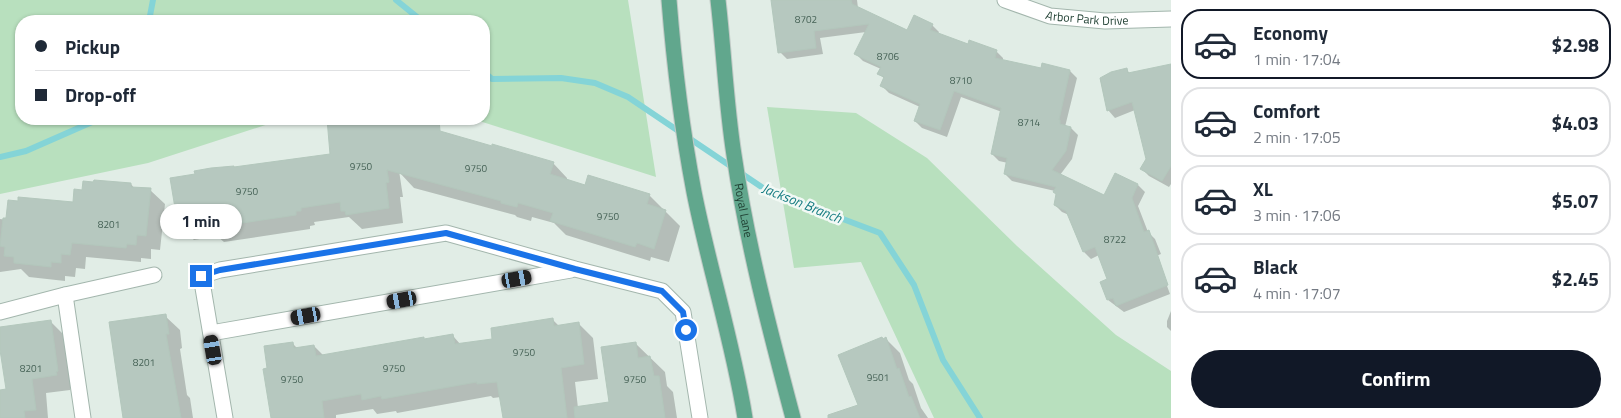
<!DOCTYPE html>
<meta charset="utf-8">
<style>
:root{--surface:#fff;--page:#f6f6f7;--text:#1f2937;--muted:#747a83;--line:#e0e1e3;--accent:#111827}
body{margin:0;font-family:"Titillium Web",sans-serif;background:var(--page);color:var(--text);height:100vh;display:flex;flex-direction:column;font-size:19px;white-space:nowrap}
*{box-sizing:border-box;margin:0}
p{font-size:16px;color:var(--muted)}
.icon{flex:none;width:28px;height:28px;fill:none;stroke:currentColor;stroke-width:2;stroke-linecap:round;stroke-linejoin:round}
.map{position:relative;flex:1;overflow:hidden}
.sheet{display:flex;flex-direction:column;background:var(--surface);width:450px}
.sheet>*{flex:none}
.hud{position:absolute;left:15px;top:15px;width:475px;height:110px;border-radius:20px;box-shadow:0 1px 4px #0004;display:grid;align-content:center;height:110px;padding:0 20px;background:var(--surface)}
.end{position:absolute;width:22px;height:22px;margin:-11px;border:6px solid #1a73e8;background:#fff;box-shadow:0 0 0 2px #fff}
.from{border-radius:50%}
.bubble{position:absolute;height:35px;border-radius:18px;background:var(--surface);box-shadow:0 1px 4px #0004;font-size:16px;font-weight:700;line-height:35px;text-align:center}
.car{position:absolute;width:15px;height:30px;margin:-15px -8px;border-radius:6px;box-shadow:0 0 4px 1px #0007;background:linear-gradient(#222 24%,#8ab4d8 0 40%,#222 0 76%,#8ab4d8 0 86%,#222 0)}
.hud b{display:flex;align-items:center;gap:18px;height:48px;font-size:19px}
.hud b+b{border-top:1px solid var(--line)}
.hud i{width:12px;height:12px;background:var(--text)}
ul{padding:9px 0 0;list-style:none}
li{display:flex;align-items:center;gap:15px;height:70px;margin:0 10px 8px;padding:0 10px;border:2px solid var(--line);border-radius:20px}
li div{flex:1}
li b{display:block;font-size:19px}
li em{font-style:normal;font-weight:700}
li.selected{border-color:var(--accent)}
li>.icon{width:45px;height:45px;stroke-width:1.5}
.action{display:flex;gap:10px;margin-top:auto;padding:10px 20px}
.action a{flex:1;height:58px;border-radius:30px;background:var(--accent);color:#fff;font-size:20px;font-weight:700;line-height:58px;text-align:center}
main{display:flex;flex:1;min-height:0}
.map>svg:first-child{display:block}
</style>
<main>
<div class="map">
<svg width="1171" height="418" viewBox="0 0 1171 418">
<rect width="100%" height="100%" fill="#e1ede6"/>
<!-- green -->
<path fill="#b8e0be" d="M0,0h628l28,177 -183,-58h11v-98h-463v98h263l-136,44 -148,31z
M767,107l89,6 71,45 90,88 99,89 55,36v47h-237l-73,-156 -67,6z"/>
<!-- shadow -->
<path fill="#0003" d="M772,0h85l1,8 49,24 25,-7 7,7 -1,2 31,11 27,6 7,7v3l39,9 1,-5 27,6 7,7 -12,49 6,1 7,7 -6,24 -12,16 45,21 33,-11 7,7 -7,14 10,26 7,7 6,15 -5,2 14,38 -46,18 -16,-12 -6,-17 6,-3 -9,-25 -8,4 -7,-7 -15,-37 -7,-3 -7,-7 2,-10 -2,-4 -43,-10 -7,-7 3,-11 -9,-2 -7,-7 10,-42 -41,-15 -14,40 -25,-9 -7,-7 5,-14 -31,-14 -7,-7 3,-7 -6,-5 2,-5 -18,-8 -7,-7 10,-22 -46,6 3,16 -36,5 -7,-7z
M1127,70l3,4 41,-4v114l-2,3 -20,-11 -7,-7 5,-10 -12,-49 -20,8 -7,-8 -8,-31 11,-6z
M333,119h54l3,20 5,5 8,53h-3l3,26 -41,6 -13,-12 -35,5 1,3 -5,1v3l-86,13 -7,-6 -23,4 -15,-14 17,-51 136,-20z
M553,163l14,15v3l18,5 64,9 31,31 -11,36 -18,-5 -1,4 -84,-26 -12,-12 -22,-6 -1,4 -14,-4 -2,-2 -101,-27 -14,-15z
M131,184l3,4 16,2 15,14 -5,46 -9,-1v10l-10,-1v4l-55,-5 -1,12 -9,-1 -1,9 -10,-1v5l-36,-4 -8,-8 -21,3v-53l7,1 67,-17z
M1171,311v20l-4,-4v-6z
M165,316l15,14 2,18 -2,1 7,46 3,3 3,20h-68z
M553,320l6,6 19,-3 15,15 5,41 -23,3 3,26 32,-5 25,-60 30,29 2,14 6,6 4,26h-173l-3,-21 -8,1 -2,-2 -94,17 -1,-2 -19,3 -4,-5 -37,6v3h-64l-3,-48 24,-26 4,4 17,-2 10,10 99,-18 2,2 28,-4 8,9 32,-5z
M50,321l15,15 7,50h-2v4l-24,3 2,25h-48v-26l7,-2z
M882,338l2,2 2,-1 14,14 9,27 4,4 8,24 7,10h-64z"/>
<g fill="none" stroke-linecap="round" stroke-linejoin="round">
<!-- stream -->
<path stroke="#84d4d7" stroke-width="6" d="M396,0l26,21
M149,21l4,-21
M484,72l8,7 69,-1 34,5 33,14 138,93 114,43 34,52 29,75 37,58
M0,157l26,-6 73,-32"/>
</g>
<!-- building -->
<path fill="#b6c8bf" stroke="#b3c7bc" d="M771,0h80l1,4 55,26 7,-15 19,9 -3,6 38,14 1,-4 28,10 -2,8 46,10 1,-5 28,7 -11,50h1v4l11,3 -5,24 -14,19 52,25 11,-22 23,11 -6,14 12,34 5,-2 19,55 -52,21 -3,-8 -6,2 -7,-18 7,-3 -12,-32 -12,5 -17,-41 -12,-6 2,-11 -3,-2 3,-5 -52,-13 3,-16 -16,-4 10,-46 -47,-17 -14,39 -26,-9 6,-17 -40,-18 4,-9 -7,-3 4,-7 -27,-13 15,-30 -55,7 2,17 -38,5z
M1171,64v102l-9,15 -22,-12 6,-10 -14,-57 -25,9 -7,-33 11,-6 16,-4 1,5z
M327,119h112l1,12 52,15v-2l62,18 -4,12 35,11 3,-10 62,19 -3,10 19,6 -12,39 -17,-6 -2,4 -85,-26 3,-8 -35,-10 -1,4 -16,-4v-2l-114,-31 2,12 -3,1 3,25 -43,7 -1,-4h-4l-1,-9 -39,6v3h-5v4l-88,13v-4h-5l-1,-2 -24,4 -8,-48 25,-4 -1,-3 17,-3 23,-2v1l96,-13z
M94,180l37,3v4l20,1 -5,48 -9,-1 -1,10 -9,-1 -1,4 -54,-5 -2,12 -9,-1v9l-10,-1v5l-37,-4v-6l-10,-1 1,-9 -5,-1 3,-28h3l2,-18 10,1v-4l55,5 1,-13 8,1 1,-9 10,1z
M166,314l3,20h-3l15,84h-58l-14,-96z
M553,318l1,8 25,-4 5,42 -23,4 6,50h-64l-6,-36 -20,2v-2l-95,17 -1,-3 -19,4 -1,-6 -39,7 2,17h-53l-8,-49 4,-1 -3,-22 29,-4 1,6 20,-3 2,11 108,-19v2l29,-5 2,10 37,-5 -1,-11z
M51,320l7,51 -2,1 1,3 -25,4 4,31 -12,1 1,7h-25v-28l6,-1 -6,-39v-23z
M882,337l1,2 3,-2 11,32 2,-1 10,29 2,-1 9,22h-92v-3l30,-10 -20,-50z
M636,342l2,16 12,-2 4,20h5l6,42h-90l-1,-11 35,-5 -8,-55z"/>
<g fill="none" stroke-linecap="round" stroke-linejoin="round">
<!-- minor casing -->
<g stroke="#a3b6ad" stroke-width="17">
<g id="minor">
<path id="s1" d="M1005,0l45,16 55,5 66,-2"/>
<path d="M65,295l89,-20"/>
<path d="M0,312l65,-17 18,123"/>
<path d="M211,333l360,-63"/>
<path d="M225,418l-24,-142 19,-6 226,-37 129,36 87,22 21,21 17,106"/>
</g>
</g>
<!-- major casing -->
<g stroke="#c1cac6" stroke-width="17">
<g id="major">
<path d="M669,0c5,64 13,129 25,192 15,76 39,150 51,226"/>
<path id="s2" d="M718,0c6,52 8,104 16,155 13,89 36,176 59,263"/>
</g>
</g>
<!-- minor -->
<use href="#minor" stroke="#fff" stroke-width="15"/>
<!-- major -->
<use href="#major" stroke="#61a78d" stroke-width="15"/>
</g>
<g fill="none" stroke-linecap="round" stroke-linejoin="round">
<!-- route -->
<path stroke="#1a73e8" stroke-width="6" d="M201,276l19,-6 226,-37 129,36 87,22 21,21 3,18"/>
</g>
<g text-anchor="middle" stroke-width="5" stroke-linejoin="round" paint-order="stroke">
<!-- number labels -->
<g font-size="10" fill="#466256">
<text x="806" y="23">8702</text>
<text x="888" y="60">8706</text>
<text x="961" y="84">8710</text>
<text x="1029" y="126">8714</text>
<text x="361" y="170">9750</text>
<text x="476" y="172">9750</text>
<text x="247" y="195">9750</text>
<text x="608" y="220">9750</text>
<text x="109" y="228">8201</text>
<text x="1115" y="243">8722</text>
<text x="524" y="356">9750</text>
<text x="144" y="366">8201</text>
<text x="31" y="372">8201</text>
<text x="394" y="372">9750</text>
<text x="878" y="381">9501</text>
<text x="292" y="383">9750</text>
<text x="635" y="383">9750</text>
</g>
<!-- street labels -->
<g font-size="12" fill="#204033" stroke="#f2f9f5">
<text dy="4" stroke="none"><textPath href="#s1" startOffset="85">Arbor Park Drive</textPath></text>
<text dy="4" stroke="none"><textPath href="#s2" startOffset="212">Royal Lane</textPath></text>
</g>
<!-- water labels -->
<g font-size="14" font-style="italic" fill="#147b81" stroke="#f2f9f5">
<text transform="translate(802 203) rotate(22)" y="5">Jackson Branch</text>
</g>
</g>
</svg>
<i class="end from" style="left:686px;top:330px"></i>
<i class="end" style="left:201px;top:276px"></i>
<div class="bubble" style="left:160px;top:204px;width:82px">1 min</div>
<i class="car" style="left:517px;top:279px;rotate:80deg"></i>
<i class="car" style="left:402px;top:300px;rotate:260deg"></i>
<i class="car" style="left:306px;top:316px;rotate:260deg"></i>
<i class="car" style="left:213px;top:350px;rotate:350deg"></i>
<div class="hud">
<b><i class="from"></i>Pickup</b>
<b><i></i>Drop-off</b>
</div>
</div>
<section class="sheet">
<ul>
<li class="selected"><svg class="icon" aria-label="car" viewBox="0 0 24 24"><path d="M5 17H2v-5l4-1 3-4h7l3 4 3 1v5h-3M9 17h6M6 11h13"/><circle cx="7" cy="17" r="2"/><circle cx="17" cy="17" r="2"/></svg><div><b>Economy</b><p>1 min · 17:04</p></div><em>$2.98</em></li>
<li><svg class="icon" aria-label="car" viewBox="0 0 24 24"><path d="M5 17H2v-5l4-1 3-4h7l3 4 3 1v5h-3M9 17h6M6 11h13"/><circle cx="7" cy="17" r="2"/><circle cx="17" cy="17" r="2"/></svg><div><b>Comfort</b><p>2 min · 17:05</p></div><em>$4.03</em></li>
<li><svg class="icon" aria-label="car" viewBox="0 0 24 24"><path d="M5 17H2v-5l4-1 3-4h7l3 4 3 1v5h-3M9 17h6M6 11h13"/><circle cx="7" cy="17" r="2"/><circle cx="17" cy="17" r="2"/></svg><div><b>XL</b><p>3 min · 17:06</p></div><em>$5.07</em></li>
<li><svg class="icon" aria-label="car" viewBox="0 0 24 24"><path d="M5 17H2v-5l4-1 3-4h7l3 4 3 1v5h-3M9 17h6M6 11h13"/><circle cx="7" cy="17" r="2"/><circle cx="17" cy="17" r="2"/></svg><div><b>Black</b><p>4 min · 17:07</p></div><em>$2.45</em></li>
</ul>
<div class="action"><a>Confirm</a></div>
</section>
</main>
